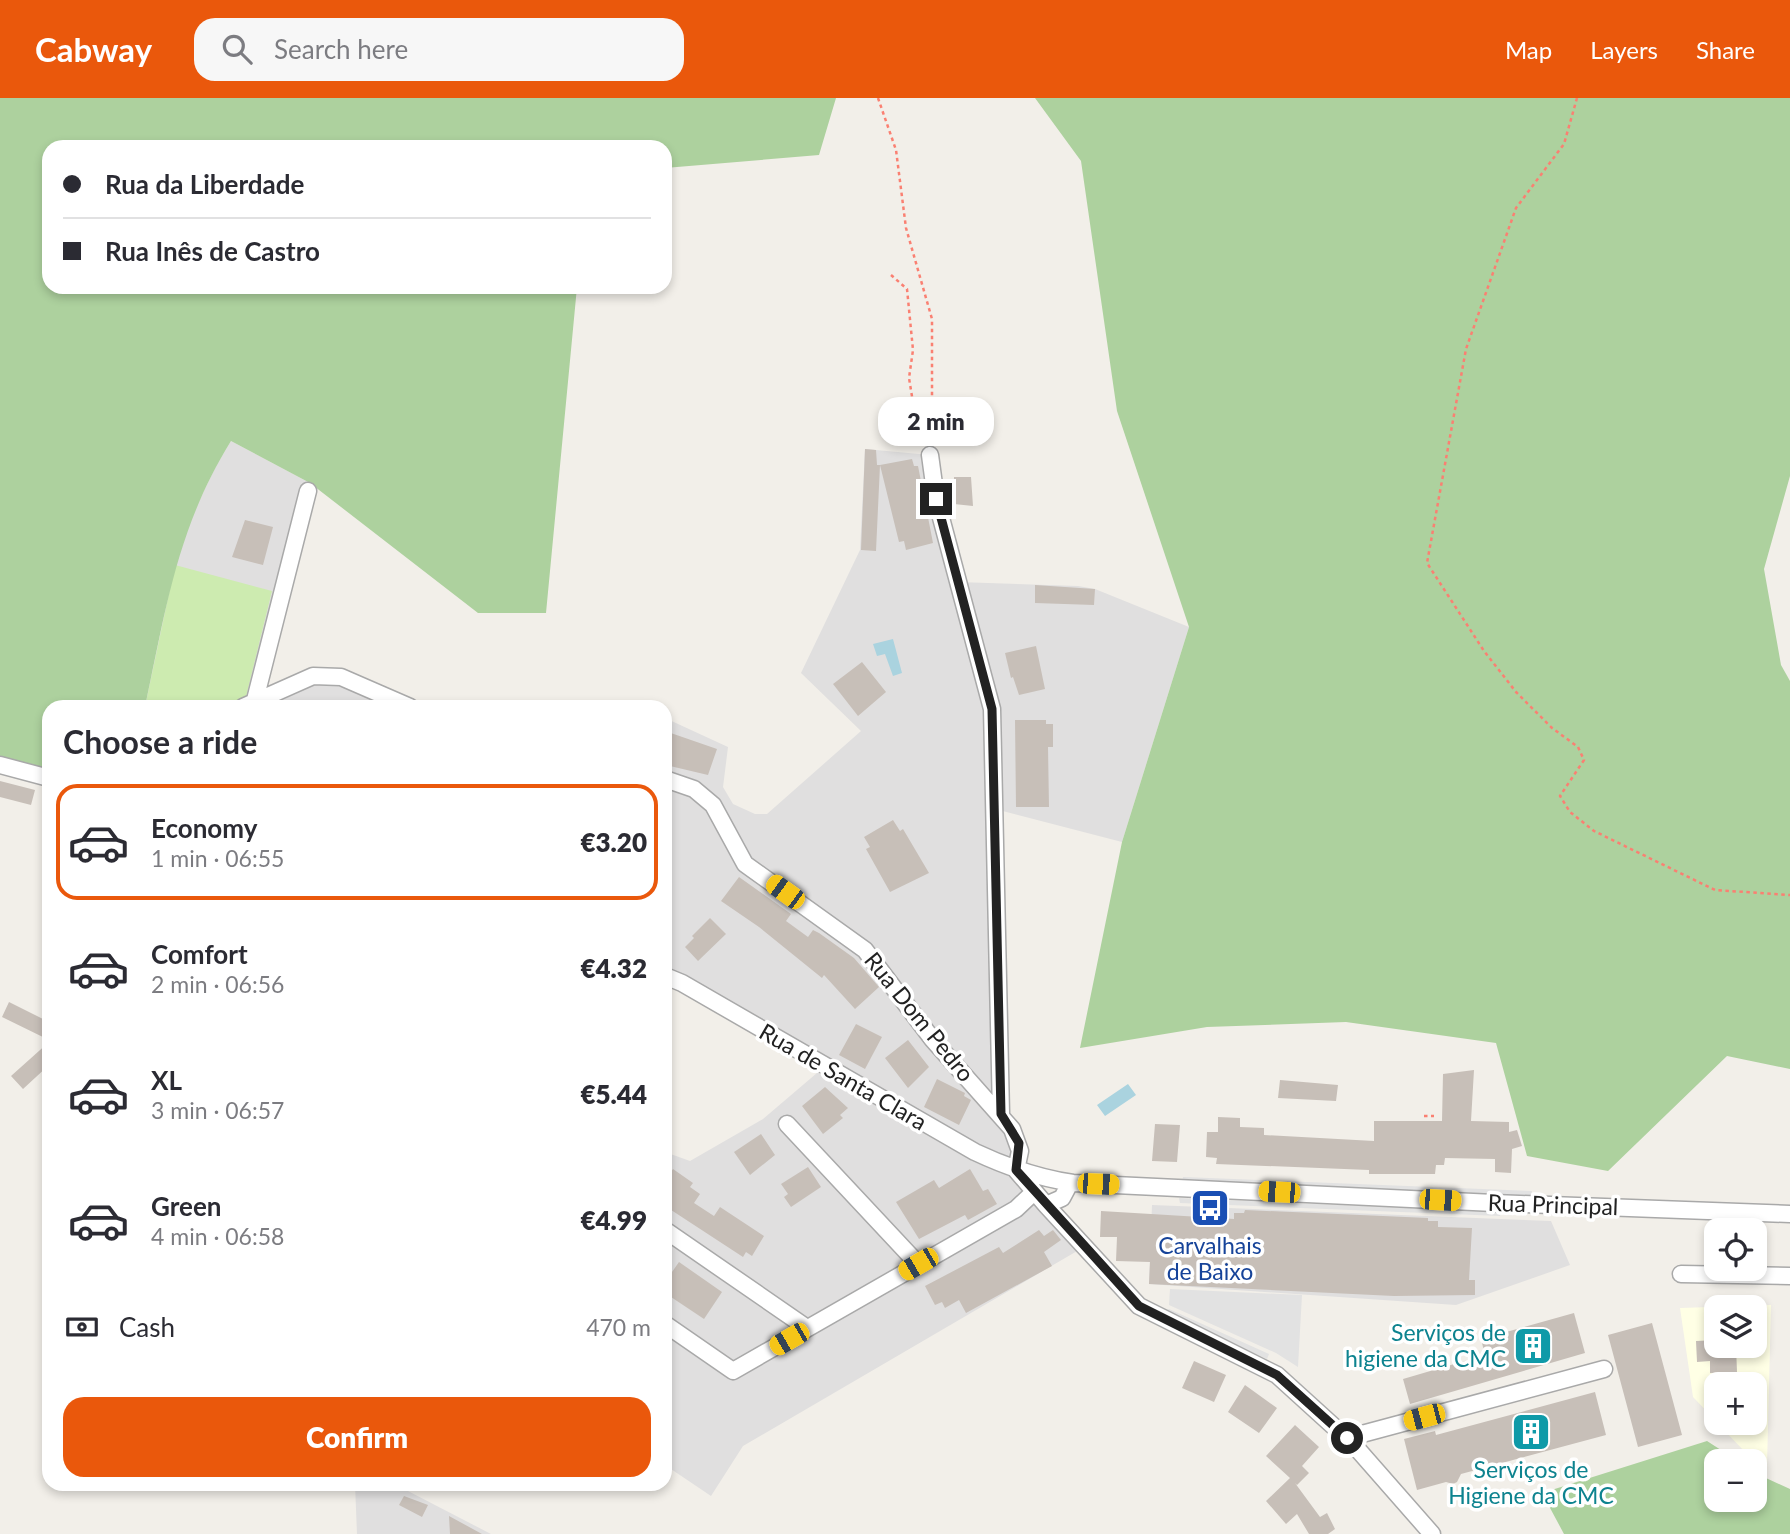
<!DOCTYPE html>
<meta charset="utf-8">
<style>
:root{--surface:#fff;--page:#f7f7f7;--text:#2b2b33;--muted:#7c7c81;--line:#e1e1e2;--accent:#ea580c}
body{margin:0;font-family:Lato,sans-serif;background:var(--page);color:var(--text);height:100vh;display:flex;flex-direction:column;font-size:26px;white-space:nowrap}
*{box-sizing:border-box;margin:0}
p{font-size:23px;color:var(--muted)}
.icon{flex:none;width:38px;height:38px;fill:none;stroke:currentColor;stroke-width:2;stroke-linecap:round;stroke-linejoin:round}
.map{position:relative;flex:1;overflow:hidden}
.side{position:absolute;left:42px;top:602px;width:630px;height:791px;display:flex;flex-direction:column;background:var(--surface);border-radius:21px;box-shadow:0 4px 10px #0003}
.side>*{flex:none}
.banner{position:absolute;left:42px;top:42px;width:630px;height:154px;border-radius:21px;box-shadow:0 4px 10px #0003;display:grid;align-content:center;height:154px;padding:0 21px;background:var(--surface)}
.tools{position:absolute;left:1704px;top:1120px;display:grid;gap:14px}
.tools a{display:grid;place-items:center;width:63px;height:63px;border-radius:14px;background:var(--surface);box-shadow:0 4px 10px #0003;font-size:35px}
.end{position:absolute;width:32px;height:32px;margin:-16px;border:9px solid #222;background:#fff;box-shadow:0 0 0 4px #fff}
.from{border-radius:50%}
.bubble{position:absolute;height:49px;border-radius:21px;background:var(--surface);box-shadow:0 4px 10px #0003;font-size:23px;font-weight:800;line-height:49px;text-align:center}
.car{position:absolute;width:21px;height:42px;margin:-21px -10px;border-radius:9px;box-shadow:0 0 5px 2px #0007;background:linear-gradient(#f5c518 24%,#345 0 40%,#f5c518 0 76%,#345 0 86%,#f5c518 0)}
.banner b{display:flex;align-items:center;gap:24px;height:66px;font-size:26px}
.banner b+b{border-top:2px solid var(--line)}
.banner i{width:18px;height:18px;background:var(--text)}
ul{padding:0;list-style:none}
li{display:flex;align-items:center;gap:21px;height:116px;margin:0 14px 10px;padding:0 7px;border:4px solid transparent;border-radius:21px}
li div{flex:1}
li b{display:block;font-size:26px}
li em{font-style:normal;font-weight:800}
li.active{border-color:var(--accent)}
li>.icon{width:63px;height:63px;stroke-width:1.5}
h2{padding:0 21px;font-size:32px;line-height:84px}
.pay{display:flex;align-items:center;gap:18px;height:77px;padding:0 21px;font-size:26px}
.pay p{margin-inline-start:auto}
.cta{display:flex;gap:14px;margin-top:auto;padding:14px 21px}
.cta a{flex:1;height:80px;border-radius:21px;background:var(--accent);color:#fff;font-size:28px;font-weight:800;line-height:80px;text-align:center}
header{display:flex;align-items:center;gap:42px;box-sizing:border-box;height:98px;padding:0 35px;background:var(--accent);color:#fff}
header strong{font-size:33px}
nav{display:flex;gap:38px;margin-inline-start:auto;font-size:24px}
.search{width:490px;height:63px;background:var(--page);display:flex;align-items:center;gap:18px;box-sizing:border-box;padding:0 24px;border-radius:21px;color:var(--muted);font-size:26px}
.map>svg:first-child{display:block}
</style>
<header>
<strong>Cabway</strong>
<div class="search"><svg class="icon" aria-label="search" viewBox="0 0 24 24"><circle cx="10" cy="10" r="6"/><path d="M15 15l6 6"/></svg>Search here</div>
<nav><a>Map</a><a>Layers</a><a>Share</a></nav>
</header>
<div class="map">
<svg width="1790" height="1436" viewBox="0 0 1790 1436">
<rect width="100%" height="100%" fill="#f2efe9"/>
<!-- residential -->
<path fill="#e0dfdf" d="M231,343l79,42 -55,217 58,-24 98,31h-266l30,-142 13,-41 28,-58z
M865,351l65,6 28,127 120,4 17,3 94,38 -67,215 -127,-33 6,305 11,15 24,51 48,67 -341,199 -32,50 -46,-31v-313l25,9 73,-42 61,-52 -159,-91v-258l63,29 -5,40 10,17 22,10h12l94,-83 -60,-58 59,-123z
M1152,1107l399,16 19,44 -114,40 -307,-21z
M355,1386h31l20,6 85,44h-134z"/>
<!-- education -->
<path fill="#ffffe5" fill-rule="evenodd" d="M1771,1207l-4,161 -20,-12 -30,-31h38v-39h-38v38l-24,-25 -13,-89zM1717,1209h38v39h-38z"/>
<!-- grass -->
<path fill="#cdebb0" d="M175,467l97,26 -27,110 -10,6h-90z"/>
<!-- forest -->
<path fill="#add19e" d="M0,0h836l-17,57 -154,13v-21h-616v140h528l-31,326h-68l-168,-130 -79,-42c-54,87 -65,168 -86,266h-96v72l-49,-13z
M1035,0h755v378l-26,93 17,96 9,16v388l-63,-13 -119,115 -81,-15 -31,-113 -150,-21 -139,5 -127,21 42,-206 67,-215 -72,-216 -36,-250z
M1707,1343l31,20h-21v39h38v-27l35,16v45h-226l-22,-41z"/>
<!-- parking -->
<path fill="#e2e2e2" d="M1183,1079l349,14 -1,6 -349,-14z
M1179,1100l322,14 -1,4 -320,-13z
M1170,1191l132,6 -4,72 -22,-14 -107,-48z
M1169,1211l100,45 -2,5 -105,-47z"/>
<!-- water -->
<path fill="#aad3df" d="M893,541l9,34 -9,3 -8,-22 -8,2 -4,-12z
M1128,986l8,11 -31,21 -8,-11z"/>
<!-- building -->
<path fill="#c7bfb8" d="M865,351l11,1 1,15h3l-4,86 -15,-1z
M912,361l2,7h4l15,77 -27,7 -2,-9 -5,1 -19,-77z
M954,379h17l2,29 -19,-2z
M245,422l28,7 -10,38 -31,-8z
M1035,487l60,4 -1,16 -59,-2z
M1036,548l9,43 -26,6 -6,-18 -2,1 -6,-25z
M862,564l24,30 -28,24 -25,-32z
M1015,622h31v4h7v23h-5l1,60h-33z
M665,633l52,18 -9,26 -38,-9 1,-4 -6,-2z
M0,683l35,9 -4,15 -31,-8z
M893,722l7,11 3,-2 26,44 -39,19 -24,-43 4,-2 -6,-10z
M739,779l52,37 -5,7 22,16 5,-7 6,3 35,25 25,29 -24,22 -31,-34 -2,3 -63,-51 -38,-26z
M710,820l16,16 -28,27 -13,-14 9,-9 -2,-2z
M9,904l40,20v18l-47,-23z
M856,926l26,13 -17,32 -26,-14z
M908,942l21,27 -21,21 -23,-30z
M49,944v23l-26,24 -12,-13z
M1474,972l-3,51 38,1v10l8,-2 5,16 -10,3 -1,24 -16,-1v-13l-50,-1 -1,7h-8l-1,9h-66v-4l-153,-6 1,-6 -11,-1 1,-25h11v-15l22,1v9l24,1v7l110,6v-20h68l1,-47z
M937,981l28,14 -1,3 7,4 -12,25 -35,-18z
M1280,982l58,5 -2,16 -58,-3z
M825,989l23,21 -8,7 3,3 -20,16 -21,-28z
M1155,1026l25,1 -3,37 -25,-1z
M761,1036l14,21 -25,20 -16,-23z
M808,1069l13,20 -30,20 -7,-10 4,-3 -7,-10z
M673,1071l20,14 -3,4 10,7 -6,9 20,13 6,-9 44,29 -12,20 -6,-4 -3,5 -78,-51v-36l5,3z
M970,1071l13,22 5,-2 9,15 -29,16 -3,-5 -46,24 -23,-37 38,-22 5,8z
M1245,1112l183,8v3h10v6l34,1 -3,52h6v15l-81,1 -245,-12 1,-22 -34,-1 1,-24h-17l1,-26 133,8v-6h10z
M1039,1132l5,6 9,-6 8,10 -17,12 8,14 -86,47 -7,-13 -14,8 -3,-6 -7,3 -10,-19 74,-39 4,6z
M679,1164l43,30 -18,27 -39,-26v-11z
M1574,1215l11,40 -175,51 -7,-25 82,-24 -4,-16z
M1652,1225l30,112 -44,12 -30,-112z
M1717,1242v6h19l1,26 -27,1v-12l-13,1 -1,-21z
M1194,1263l32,14 -12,27 -32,-14z
M1245,1287l32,23 -18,25 -31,-21z
M1595,1294l11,43 -145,39 -4,8 -4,2 -7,-2 -29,8 -13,-51 31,-8 1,4z
M1295,1327l24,22 -17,19 7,7 -12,12 -2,-2 25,34 7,-4 8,16 -7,5h-19l-12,-20 -11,10 -20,-23 24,-23 -24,-22z
M404,1398l24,9 -6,12 -23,-12z
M449,1418l33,18h-32z"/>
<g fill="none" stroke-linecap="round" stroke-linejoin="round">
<!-- minor casing -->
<g stroke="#a9a9a9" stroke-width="19">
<path id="minor" d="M930,357l6,44 56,210 9,405
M255,602l53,-209
M243,609l70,-31 28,1 69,30
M0,667l49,13
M665,681l29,10 19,16 32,59 120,86 68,90 79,89 8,22 -4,19 30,35 16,-7 8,-15
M665,878l17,7 293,169c32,15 63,26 98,31l421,20 296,11
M787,1026l131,140
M1046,1107l93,101 138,69 76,69 79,90
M665,1132l142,98
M1681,1176l109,2
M665,1226l68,47 283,-162 18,-17
M1347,1340l257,-69"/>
</g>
<!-- path -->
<path stroke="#fa8072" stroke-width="2.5" stroke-dasharray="3.5 3.5" stroke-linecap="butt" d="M878,0l18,52 10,78 26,91v122
M1577,0l-13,46 -48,64 -50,141 -39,214 57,88 32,41 36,36 26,19 6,13 -24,36 10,16 24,19 121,59 75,5
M891,177l16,14 6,61 -4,28 7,43 9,21
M1424,1018h10"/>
<!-- minor -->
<use href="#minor" stroke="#fff" stroke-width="16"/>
</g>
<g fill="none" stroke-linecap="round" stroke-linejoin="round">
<!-- route -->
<path stroke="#222" stroke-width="9" d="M936,401l56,210 9,405 18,29 -3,27 123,136 138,69 70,63"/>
</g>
<!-- icons -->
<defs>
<g id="bus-square" transform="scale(2.0125)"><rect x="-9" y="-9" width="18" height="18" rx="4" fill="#1a4fb4" stroke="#fff"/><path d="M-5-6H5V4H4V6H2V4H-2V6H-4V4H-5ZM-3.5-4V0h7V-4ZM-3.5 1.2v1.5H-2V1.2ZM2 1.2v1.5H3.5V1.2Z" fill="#fff"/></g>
<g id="building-square" transform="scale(2.0125)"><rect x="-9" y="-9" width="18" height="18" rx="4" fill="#0f9aa8" stroke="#fff"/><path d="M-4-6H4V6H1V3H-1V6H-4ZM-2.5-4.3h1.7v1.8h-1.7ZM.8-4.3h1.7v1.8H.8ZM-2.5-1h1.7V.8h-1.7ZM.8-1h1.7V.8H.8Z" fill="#fff"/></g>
</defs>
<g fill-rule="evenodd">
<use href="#bus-square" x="1210" y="1110"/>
<use href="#building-square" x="1533" y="1248"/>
<use href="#building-square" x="1531" y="1334"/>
</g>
<g text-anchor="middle" stroke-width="7" stroke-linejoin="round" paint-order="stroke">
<!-- street labels -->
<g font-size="23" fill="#222" stroke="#fff">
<text transform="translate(919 919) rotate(51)" y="8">Rua Dom Pedro</text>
<text transform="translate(843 979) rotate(30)" y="8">Rua de Santa Clara</text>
<text transform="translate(1553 1107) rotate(2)" y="8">Rua Principal</text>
</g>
<!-- transit labels -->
<g font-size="23" fill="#164399" stroke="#fff">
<text x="1210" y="1156">Carvalhais<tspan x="1210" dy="26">de Baixo</tspan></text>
</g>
<!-- culture labels -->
<g font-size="23" fill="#0d838f" stroke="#fff" text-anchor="end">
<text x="1506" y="1243">Serviços de<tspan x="1506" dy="26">higiene da CMC</tspan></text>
<text x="1531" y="1380" text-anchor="middle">Serviços de<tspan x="1531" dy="26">Higiene da CMC</tspan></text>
</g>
</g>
</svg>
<div class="tools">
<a><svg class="icon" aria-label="locate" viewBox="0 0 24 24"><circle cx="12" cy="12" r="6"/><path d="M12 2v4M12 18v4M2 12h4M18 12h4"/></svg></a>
<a><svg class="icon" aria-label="layers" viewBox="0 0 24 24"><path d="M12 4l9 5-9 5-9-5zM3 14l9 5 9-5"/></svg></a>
<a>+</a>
<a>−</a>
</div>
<i class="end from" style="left:1347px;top:1340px"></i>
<i class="end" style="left:936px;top:401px"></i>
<div class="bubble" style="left:878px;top:299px;width:116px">2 min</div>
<i class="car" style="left:785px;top:794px;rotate:306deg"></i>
<i class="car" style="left:1098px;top:1086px;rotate:92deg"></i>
<i class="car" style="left:1279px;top:1094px;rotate:273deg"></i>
<i class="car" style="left:1440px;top:1102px;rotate:93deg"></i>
<i class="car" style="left:918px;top:1166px;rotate:240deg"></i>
<i class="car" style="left:789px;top:1241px;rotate:240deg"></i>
<i class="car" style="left:1424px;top:1319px;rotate:255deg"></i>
<div class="banner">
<b><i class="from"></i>Rua da Liberdade</b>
<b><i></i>Rua Inês de Castro</b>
</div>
<section class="side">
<h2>Choose a ride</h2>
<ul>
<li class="active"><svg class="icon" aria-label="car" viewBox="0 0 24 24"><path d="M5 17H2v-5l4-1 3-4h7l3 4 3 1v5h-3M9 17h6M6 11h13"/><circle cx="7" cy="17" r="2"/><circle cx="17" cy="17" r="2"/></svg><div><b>Economy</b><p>1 min · 06:55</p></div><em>€3.20</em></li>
<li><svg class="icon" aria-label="car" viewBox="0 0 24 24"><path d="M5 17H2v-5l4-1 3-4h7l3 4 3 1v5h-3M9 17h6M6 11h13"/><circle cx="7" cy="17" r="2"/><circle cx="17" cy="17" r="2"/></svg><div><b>Comfort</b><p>2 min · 06:56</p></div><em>€4.32</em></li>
<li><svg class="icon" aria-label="car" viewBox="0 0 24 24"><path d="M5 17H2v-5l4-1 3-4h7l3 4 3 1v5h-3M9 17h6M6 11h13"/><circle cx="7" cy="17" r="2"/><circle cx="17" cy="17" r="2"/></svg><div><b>XL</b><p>3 min · 06:57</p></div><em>€5.44</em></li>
<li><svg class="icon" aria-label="car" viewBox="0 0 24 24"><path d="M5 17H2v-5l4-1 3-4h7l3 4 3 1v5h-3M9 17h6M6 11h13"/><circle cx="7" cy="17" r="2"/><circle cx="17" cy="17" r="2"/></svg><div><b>Green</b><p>4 min · 06:58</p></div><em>€4.99</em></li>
</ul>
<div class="pay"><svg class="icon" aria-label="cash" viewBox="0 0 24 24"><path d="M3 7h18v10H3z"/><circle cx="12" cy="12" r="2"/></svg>Cash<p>470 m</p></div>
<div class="cta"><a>Confirm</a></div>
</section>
</div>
